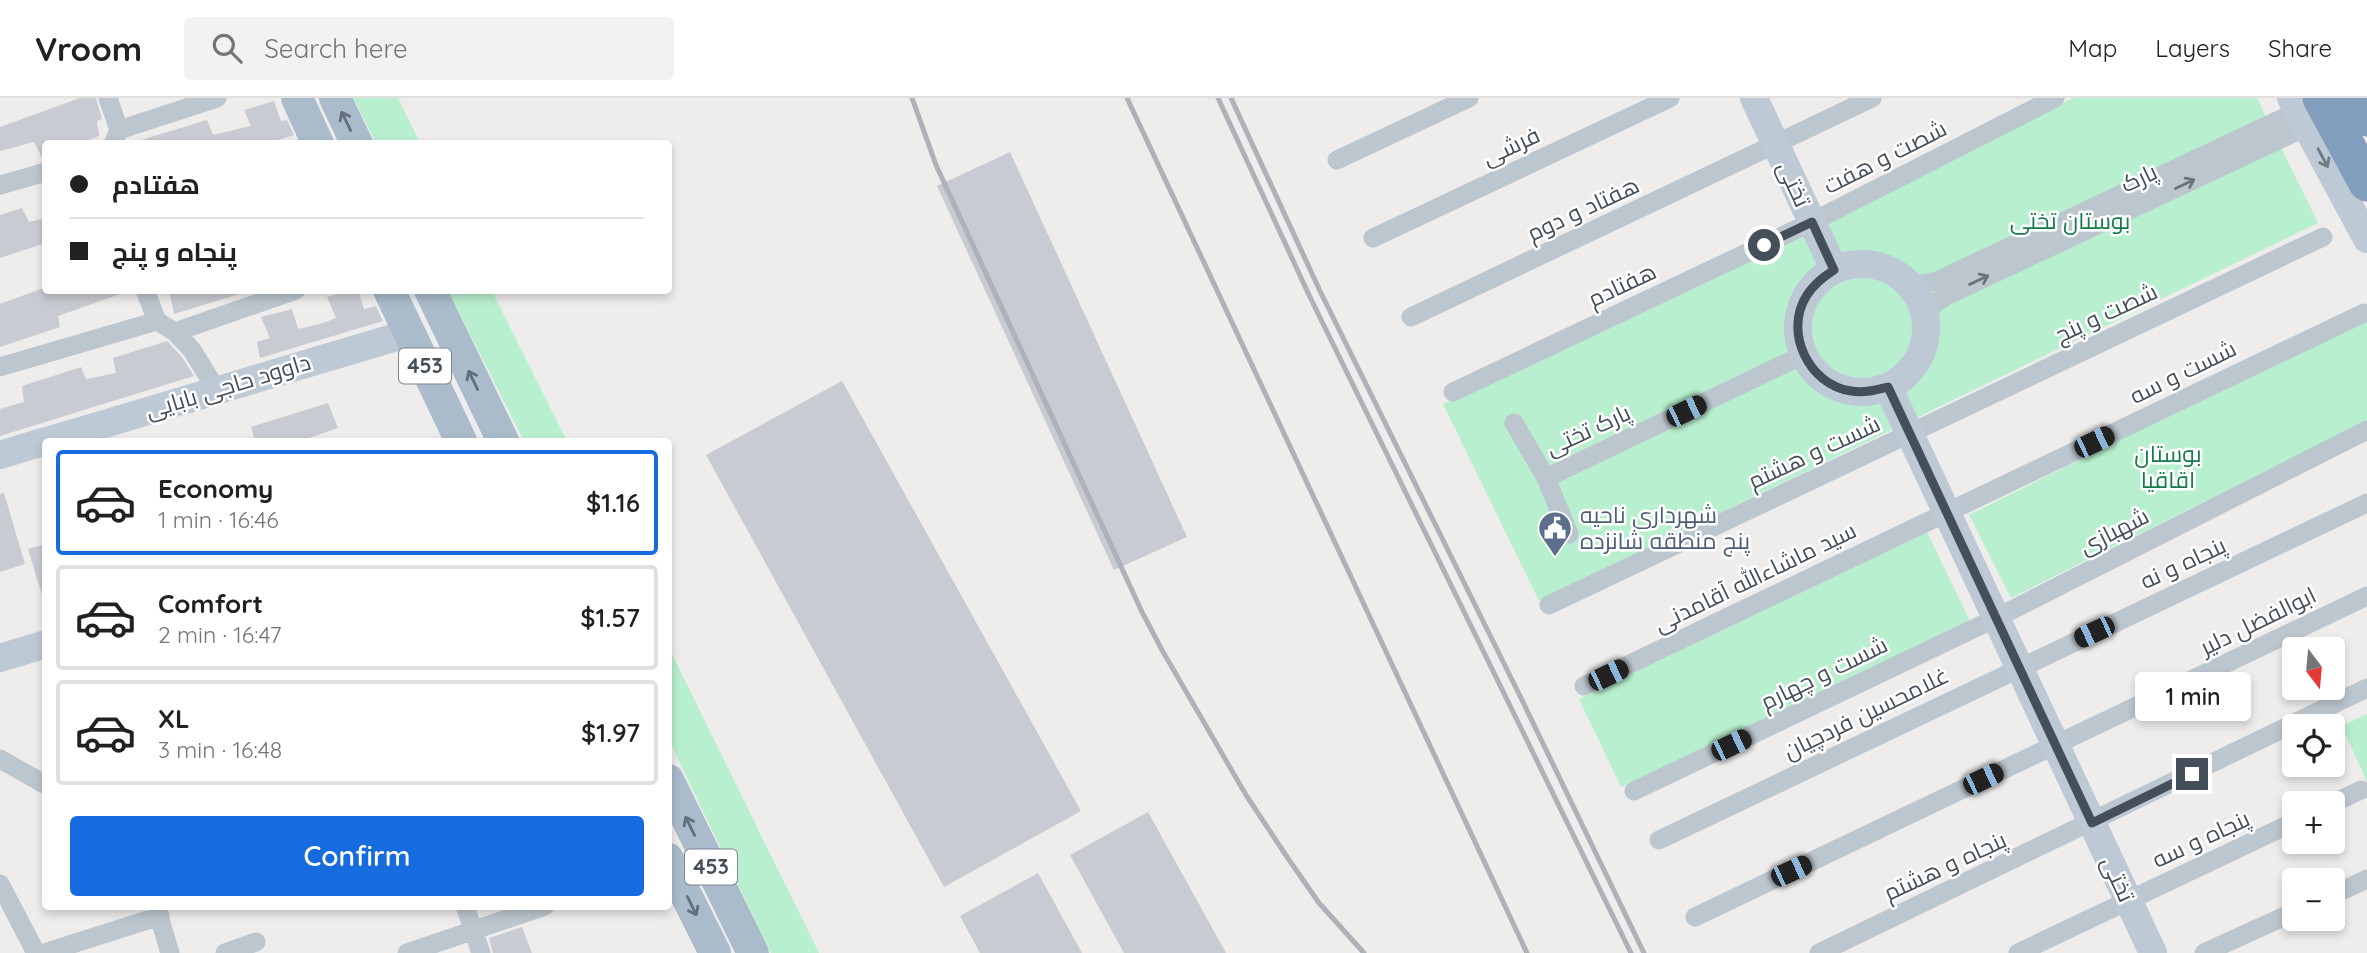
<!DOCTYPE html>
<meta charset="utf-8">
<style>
:root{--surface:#fff;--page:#f2f2f2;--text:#202124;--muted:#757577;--line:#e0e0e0;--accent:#166bdf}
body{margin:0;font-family:Quicksand,Cairo,sans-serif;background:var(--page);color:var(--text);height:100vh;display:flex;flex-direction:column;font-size:26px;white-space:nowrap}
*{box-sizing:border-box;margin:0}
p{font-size:23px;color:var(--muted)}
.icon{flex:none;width:38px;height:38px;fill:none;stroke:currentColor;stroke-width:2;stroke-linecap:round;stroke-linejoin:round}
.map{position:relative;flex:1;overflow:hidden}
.sheet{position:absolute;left:42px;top:340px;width:630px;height:472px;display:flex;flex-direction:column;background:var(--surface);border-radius:7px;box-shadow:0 4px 10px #0003}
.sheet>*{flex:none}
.top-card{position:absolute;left:42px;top:42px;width:630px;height:154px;border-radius:7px;box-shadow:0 4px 10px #0003;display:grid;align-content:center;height:154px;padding:0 28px;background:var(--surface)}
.needle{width:46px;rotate:164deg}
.controls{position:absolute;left:2282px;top:539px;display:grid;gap:14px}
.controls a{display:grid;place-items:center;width:63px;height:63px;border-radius:7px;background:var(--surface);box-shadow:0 4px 10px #0003;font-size:35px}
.end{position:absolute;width:32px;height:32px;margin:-16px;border:9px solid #444f59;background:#fff;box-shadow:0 0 0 4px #fff}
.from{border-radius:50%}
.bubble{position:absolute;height:49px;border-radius:7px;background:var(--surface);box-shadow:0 4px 10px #0003;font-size:23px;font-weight:600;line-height:49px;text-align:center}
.car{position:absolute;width:21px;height:42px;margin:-21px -10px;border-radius:9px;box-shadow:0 0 5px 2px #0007;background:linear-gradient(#222 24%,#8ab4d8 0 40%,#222 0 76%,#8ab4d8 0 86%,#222 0)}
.top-card b{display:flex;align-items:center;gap:24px;height:66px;font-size:26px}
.top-card b+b{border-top:2px solid var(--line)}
.top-card i{width:18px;height:18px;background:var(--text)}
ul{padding:12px 0 0;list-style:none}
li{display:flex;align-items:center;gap:21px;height:105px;margin:0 14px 10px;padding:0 14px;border:4px solid var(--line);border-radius:7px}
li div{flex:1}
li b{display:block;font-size:26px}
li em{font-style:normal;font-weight:600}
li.on{border-color:var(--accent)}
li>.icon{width:63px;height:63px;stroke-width:1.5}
.primary-button{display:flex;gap:14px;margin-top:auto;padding:14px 28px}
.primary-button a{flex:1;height:80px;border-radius:7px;background:var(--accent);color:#fff;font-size:28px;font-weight:600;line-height:80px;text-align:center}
header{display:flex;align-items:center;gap:42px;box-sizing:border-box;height:98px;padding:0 35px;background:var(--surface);border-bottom:2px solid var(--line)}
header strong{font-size:33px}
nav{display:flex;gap:38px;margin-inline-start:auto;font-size:24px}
.search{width:490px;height:63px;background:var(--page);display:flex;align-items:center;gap:18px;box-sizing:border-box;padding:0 24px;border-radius:7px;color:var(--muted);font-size:26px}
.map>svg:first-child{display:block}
</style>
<header>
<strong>Vroom</strong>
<div class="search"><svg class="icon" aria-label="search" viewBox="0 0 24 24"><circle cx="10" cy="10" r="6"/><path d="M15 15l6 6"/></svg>Search here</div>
<nav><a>Map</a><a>Layers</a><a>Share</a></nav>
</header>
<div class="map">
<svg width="2367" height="855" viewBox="0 0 2367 855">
<rect width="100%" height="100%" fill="#efecec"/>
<!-- green -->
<path fill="#b8efce" d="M353,0h45l22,45h-44z
M2073,0h184l61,125 -779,378 -96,-197z
M448,193h44l75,150h-43z
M2367,218v104l-356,178 -42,-83z
M1927,434l43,89 -349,166 -42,-88z
M668,550h1l150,305h-48l-102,-213z
M2367,616v68l-25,-56z"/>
<!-- building -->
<path fill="#c8cbd1" d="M80,0h16l6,21 -5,2 2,15 -22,8h-31v16h-3l-9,-18 -34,9v-24z
M274,3l7,20 6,-1 7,15 -28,9h-124l-1,-4 66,-20 6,15 38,-9 -7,-16z
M1010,54l177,385 -73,33 -177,-384z
M22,110l7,14 17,-4v25l-46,15v-43z
M46,189v3h77v3l-65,23 2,11 -60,20v-43z
M169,192h69l1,4 -65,20z
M350,192h8l6,19 12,-3 7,15 -123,37 -3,-16 13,-4 -9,-21 31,-8 6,20 25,-6 13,-5 -9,-21z
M167,243l15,16 12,19 -194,60v-27l24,-7 -2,-16 59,-19 5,12 30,-6 -3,-15z
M842,283l239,430 -137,76 -238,-432z
M328,305l10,25 -38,13h-45l-4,-14z
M4,395l21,71 -25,8v-78z
M46,446v50l-4,1 -14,-46z
M1148,714l78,141h-102l-54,-98z
M1038,775l44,80h-102l-20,-37z
M522,829l10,26h-39l-4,-15z"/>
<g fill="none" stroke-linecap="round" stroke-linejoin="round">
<!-- street -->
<path stroke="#bcc6cf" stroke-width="19" d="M108,0l11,32 -6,14
M119,32l98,-32
M1337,62l132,-62
M0,87l46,-13
M1373,140l297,-140
M1910,186h12l15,-3 361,-170
M145,192l12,31 18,11 17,18 24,39
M1411,219l461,-219
M1927,222l6,-15 13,-9 360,-169
M175,234l121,-42
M0,269l157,-46
M1453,294l359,-170 243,-124
M1514,325l32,55 23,56
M1546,380l257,-123
M1549,507l774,-368
M1584,588l780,-373
M0,661l46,26
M1634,693l362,-173 371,-188
M2333,705l28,-13
M1659,742l708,-337
M0,786l36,69
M2333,797l34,-16
M156,808l14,47
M465,808l16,47
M1695,819l672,-321
M44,855l116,-37
M225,855l31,-11
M407,855l138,-47
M1819,855l548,-265
M2018,855l276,-131
M2204,855l90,-41"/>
<!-- secondary -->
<path stroke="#bec9d6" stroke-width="28" d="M1754,0l80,171
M2291,0l76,141
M1798 230a64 64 0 1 1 128 0a64 64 0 1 1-128 0Z
M1888,289l265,566
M47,343l363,-108
M0,357l46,-14
M0,560l46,-14"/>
<!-- primary -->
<path stroke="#abc" stroke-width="32" d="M297,0l21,46
M335,0l22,46
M389,192l72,151
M430,192l73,151
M668,682l85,173
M668,761l47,94"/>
<!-- highway -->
<path stroke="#829ebd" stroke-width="37" d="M2321,0l46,85
M2356,0l11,20"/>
<!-- rail -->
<path stroke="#aeb1b7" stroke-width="5" d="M912,0l24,67 206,447 20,38 84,145 39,59 34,49 45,50
M1127,0l400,855
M1218,0l91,197 322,658
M1231,0l89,193 201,407 123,255"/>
</g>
<!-- one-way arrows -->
<defs><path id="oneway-shaft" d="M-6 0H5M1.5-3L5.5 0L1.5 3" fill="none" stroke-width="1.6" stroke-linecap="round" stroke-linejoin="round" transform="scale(1.75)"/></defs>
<g stroke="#636f7c">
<use href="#oneway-shaft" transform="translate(346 23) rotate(-116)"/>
<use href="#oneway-shaft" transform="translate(473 282) rotate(-116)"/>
<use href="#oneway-shaft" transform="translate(690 728) rotate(-116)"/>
<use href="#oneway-shaft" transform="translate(692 808) rotate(64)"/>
</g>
<use stroke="#6f7a85" href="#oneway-shaft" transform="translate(2323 60) rotate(62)"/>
<g stroke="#68737c">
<use href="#oneway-shaft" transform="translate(2185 86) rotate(-25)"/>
<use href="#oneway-shaft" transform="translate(1979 182) rotate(-25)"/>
</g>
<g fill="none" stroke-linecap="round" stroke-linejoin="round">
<!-- route -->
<path stroke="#444f59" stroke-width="9" d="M1764,147l48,-23 22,48c-11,7 -20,14 -27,25 -24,37 2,90 44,96 14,2 25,-1 37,-4l204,436 100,-49"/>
</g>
<!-- icons -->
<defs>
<g id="civic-pin" transform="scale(1.75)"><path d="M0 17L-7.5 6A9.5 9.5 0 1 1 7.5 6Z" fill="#5c6f8a" stroke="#fff"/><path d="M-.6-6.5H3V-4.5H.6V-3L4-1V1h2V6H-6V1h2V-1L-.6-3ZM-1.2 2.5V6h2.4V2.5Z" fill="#fff"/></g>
</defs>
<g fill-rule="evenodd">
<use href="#civic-pin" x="1555" y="430"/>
</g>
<g text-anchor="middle" stroke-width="5" stroke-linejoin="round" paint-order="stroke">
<!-- shield labels -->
<g fill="#fff" stroke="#7c848b" stroke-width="2">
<rect x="399" y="250.5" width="52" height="35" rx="5"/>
<rect x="685" y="751.5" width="52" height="35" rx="5"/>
</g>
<g font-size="21" font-weight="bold" fill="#444f59">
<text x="425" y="275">453</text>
<text x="711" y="776">453</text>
</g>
<!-- street labels -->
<g font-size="23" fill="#444f59" stroke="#fff">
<text transform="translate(1511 48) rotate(-25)" y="8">فرشی</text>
<text transform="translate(1885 59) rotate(-27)" y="8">شصت و هفت</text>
<text transform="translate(2139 80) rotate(-25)" y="8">پارک</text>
<text transform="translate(1794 86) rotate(65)" y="8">تختی</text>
<text transform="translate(1583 111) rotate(-25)" y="8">هفتاد و دوم</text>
<text transform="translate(1622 187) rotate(-25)" y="8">هفتادم</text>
<text transform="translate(2106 215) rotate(-25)" y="8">شصت و پنج</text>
<text transform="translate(2183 274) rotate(-26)" y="8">شست و سه</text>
<text transform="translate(228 288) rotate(-17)" y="8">داوود حاجی بابایی</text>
<text transform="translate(1588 332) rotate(-25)" y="8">پارک تختی</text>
<text transform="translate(1814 354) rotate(-25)" y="8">شست و هشتم</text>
<text transform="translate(2114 433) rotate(-27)" y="8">شهبازی</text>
<text transform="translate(2183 465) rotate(-25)" y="8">پنجاه و نه</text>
<text transform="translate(1755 479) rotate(-26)" y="8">سید ماشاءالله آقامدنی</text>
<text transform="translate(2258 523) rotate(-26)" y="8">ابوالفضل دلیر</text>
<text transform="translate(1824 575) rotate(-26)" y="8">شست و چهارم</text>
<text transform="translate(1866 615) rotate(-26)" y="8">غلامحسین فردچیان</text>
<text transform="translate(2201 741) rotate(-25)" y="8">پنجاه و سه</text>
<text transform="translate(1945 768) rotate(-25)" y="8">پنجاه و هشتم</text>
<text transform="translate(2118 781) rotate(65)" y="8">تختی</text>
</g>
<!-- park labels -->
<g font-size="23" fill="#157b49" stroke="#fff">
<text x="2070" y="131">بوستان تختی</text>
<text x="2168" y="364">بوستان<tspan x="2168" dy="26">اقاقیا</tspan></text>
</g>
<!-- service labels -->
<g font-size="23" fill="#4e5e75" stroke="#fff" text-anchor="start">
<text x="1580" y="425">شهرداری ناحیه<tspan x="1580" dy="26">پنج منطقه شانزده</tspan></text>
</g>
</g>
</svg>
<div class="controls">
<a><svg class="needle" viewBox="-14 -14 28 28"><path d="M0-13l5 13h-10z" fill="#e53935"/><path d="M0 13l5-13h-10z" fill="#757577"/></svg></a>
<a><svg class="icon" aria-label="locate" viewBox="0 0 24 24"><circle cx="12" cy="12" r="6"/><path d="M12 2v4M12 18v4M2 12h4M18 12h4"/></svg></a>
<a>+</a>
<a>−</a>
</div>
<i class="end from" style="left:1764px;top:147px"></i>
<i class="end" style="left:2192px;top:676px"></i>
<div class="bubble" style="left:2135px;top:574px;width:116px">1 min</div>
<i class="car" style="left:1686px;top:313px;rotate:64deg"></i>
<i class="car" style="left:2094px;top:344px;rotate:64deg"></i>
<i class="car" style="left:2094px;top:534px;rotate:245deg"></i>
<i class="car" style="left:1608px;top:577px;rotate:64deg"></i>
<i class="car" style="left:1731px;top:647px;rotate:64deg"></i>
<i class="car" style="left:1983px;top:681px;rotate:64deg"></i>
<i class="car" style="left:1791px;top:773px;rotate:65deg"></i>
<div class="top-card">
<b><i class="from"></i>هفتادم</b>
<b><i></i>پنجاه و پنج</b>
</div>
<section class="sheet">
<ul>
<li class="on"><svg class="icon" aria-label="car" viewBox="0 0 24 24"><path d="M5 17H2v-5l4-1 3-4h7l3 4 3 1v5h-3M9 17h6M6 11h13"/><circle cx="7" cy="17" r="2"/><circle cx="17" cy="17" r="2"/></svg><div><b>Economy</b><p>1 min · 16:46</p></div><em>$1.16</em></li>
<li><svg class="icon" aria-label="car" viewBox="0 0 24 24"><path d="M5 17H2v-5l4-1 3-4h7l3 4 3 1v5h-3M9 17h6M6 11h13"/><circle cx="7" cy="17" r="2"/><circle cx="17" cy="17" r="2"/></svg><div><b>Comfort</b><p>2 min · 16:47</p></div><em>$1.57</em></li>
<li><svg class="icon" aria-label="car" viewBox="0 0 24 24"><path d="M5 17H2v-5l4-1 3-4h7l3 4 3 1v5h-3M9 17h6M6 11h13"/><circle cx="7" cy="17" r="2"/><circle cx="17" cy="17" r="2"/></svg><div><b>XL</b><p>3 min · 16:48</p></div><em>$1.97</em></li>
</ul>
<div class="primary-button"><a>Confirm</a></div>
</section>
</div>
